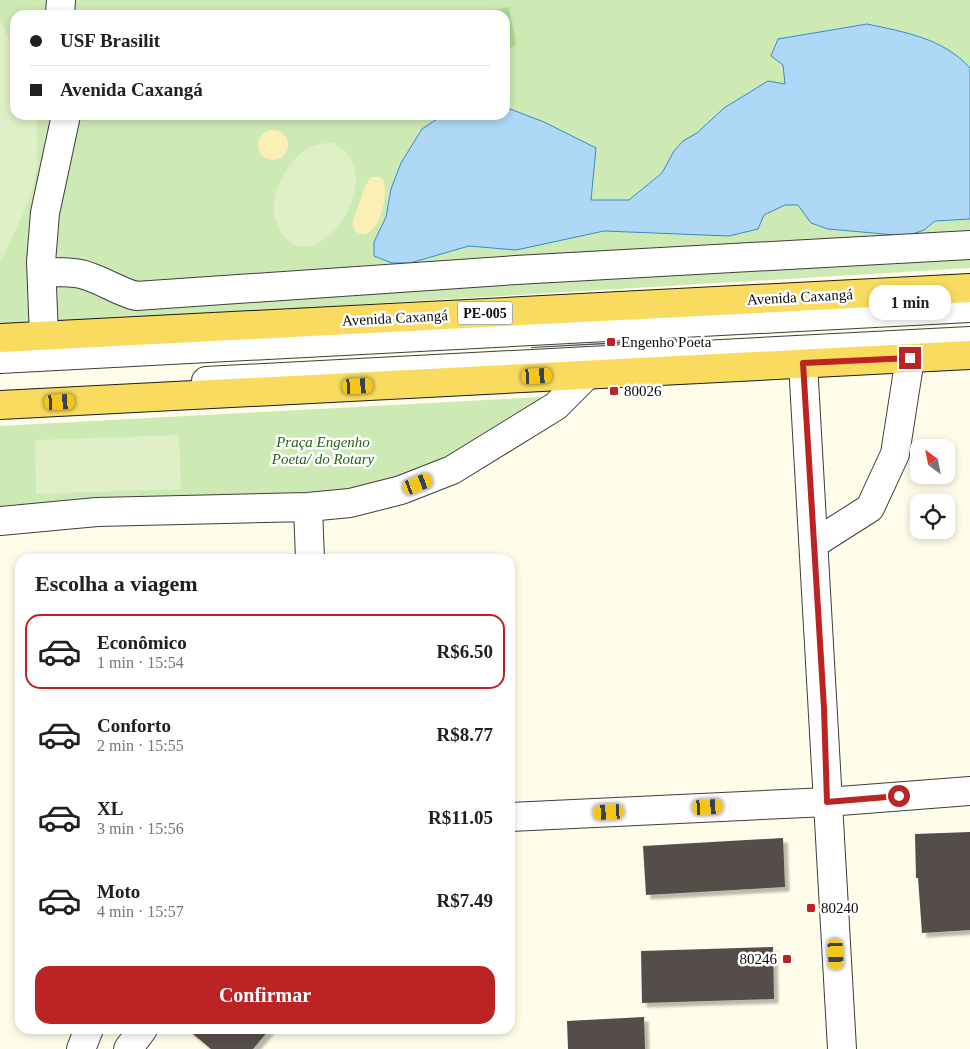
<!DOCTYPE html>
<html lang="pt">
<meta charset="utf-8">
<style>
:root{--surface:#fff;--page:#f2f2f2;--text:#202124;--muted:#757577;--line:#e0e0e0;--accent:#bb2324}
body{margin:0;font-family:"Times New Roman",serif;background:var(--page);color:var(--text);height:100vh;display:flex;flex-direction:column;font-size:19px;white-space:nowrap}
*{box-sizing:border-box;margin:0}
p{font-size:16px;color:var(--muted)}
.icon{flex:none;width:28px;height:28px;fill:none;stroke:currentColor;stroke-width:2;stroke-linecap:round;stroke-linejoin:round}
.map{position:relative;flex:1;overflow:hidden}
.drawer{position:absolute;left:15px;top:554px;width:500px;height:480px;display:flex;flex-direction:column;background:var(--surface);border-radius:15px;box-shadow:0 2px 8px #0003}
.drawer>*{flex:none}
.top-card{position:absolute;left:10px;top:10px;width:500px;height:110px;border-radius:15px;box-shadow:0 2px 8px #0003;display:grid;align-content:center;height:110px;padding:0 20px;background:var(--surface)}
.needle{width:32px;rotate:328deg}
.controls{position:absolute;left:910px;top:439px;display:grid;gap:10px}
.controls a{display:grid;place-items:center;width:45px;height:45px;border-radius:10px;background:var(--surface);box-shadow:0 2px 8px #0003;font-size:25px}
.end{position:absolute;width:22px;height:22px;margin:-11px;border:6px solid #bb2324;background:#fff;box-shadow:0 0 0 2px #fff}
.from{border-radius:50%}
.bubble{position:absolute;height:35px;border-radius:15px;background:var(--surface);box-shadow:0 2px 8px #0003;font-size:16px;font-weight:700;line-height:35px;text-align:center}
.car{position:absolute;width:15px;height:30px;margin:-15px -8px;border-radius:6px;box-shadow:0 0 4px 1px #0007;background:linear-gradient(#f5c518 24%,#345 0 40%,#f5c518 0 76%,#345 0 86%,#f5c518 0)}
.top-card b{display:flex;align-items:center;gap:18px;height:48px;font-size:19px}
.top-card b+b{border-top:1px solid var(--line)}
.top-card i{width:12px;height:12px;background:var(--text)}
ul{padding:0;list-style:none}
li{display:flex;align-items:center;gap:15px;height:75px;margin:0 10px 8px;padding:0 10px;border:2px solid transparent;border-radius:15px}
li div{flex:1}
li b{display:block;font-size:19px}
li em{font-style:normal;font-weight:700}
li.selected{border-color:var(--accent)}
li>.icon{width:45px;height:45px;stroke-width:1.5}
h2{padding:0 20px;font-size:22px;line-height:60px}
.action{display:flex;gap:10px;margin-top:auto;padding:10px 20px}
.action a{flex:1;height:58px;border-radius:15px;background:var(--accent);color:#fff;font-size:20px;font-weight:700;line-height:58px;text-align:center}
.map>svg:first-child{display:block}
</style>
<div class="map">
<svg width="970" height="1049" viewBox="0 0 970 1049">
<defs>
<filter id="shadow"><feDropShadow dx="4.5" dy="4.5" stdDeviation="1" flood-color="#0004"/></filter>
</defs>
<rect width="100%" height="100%" fill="#fffcea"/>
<!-- green -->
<path fill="#cde9b4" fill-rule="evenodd" d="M0,0h970v268l-970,58zM15,15h490v100h-490z
M543,397l-91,58 -43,19 -64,18 -345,15v-81z"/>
<!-- forest -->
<path fill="#b0d993" d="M509,7l7,38 -11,5v-35h-38z"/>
<!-- sand -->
<path fill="#fbefb6" d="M258 145a15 15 0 1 1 30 0a15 15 0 1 1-30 0Z
M371,177h9l4,4c3,17 -2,47 -20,54l-8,-3 -4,-8 13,-38z"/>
<!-- pitch -->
<path fill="#dff0c6" d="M0,20l15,31v64h22c0,20 2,42 -2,62 -6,30 -22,58 -35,86z
M333,143c65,30 -24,154 -56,81 -11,-24 9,-63 30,-75 8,-5 17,-6 26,-6z
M179,435l2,54 -145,5 -1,-54z"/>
<!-- water -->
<path fill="#aed8f6" stroke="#358ace" d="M867,24c37,8 76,14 103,44v151l-35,2 -11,9 -17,6 -79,-7 -17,-6 -13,-18h-13l-21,10 -6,14 -29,7 -125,-5 -88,19 -47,-4 -59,17h-18l-18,-7v-14l12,-25 5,-28 10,-26 21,-34 21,-14h62v-8l39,15 52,26 -5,52h38l33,-27 12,-22 9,-10 14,-8 27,-25 44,-27 17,3 -2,-19 -12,-9 7,-17z"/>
<!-- building -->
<path fill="#544d48" filter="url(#shadow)" d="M690,338v2l-159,8v-1z
M970,832v98l-48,3 -4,-55h-2l-1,-44z
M783,838l2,49 -139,8 -3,-49z
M773,947l1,52 -132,4 -1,-52z
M644,1017l1,32h-77l-1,-28z
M187,1029h83l-17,20h-42z"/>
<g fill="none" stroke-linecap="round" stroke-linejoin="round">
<!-- minor casing -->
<g stroke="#3e3e3e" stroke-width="30">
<path id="minor" d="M60,15l1,-15
M42,272c12,0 27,-1 39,2 20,5 36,17 55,22l380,-26 454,-25
M44,336l-3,-74 4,-49 21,-98
M0,359l970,-51
M803,363l39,686
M206,381l764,-40
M308,507l2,52
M0,521l97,-9 211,-5 42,-4 51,-13 51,-20 104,-64 32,-32
M815,543l55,-35 25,-54 15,-96
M510,817l317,-15 143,-11
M81,1049l8,-20
M128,1049l15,-20"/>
</g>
<!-- major casing -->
<g stroke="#1c1c1c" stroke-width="30">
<path id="major" d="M0,338l970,-50
M0,405l970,-50"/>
</g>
<!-- minor -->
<use href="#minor" stroke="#fff" stroke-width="28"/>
<!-- major -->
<use href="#major" stroke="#f9db5f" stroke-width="28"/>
</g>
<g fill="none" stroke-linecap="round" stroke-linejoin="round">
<!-- route -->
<path stroke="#bb2324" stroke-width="6" d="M899,796l-72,6 -3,-94 -21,-345 107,-5"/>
</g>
<!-- markers -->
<g fill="#bb2324" stroke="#fff" stroke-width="2">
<rect x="606" y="337" width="10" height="10" rx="2.5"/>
<rect x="609" y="386" width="10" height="10" rx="2.5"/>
<rect x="806" y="903" width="10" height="10" rx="2.5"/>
<rect x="782" y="954" width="10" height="10" rx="2.5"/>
</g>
<g text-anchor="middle" stroke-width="5" stroke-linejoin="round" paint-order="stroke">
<!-- shield labels -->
<rect fill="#fff" stroke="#545454" stroke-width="1" x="457.5" y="301.5" width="55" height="23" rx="4"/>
<g font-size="14" font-weight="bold" fill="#0b0b0b">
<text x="485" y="318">PE-005</text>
</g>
<!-- street labels -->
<g font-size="15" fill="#0b0b0b" stroke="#fff">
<text transform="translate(800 297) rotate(-3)" y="5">Avenida Caxangá</text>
<text transform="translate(395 318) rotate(-3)" y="5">Avenida Caxangá</text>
</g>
<!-- poi labels -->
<g font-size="15" fill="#0b0b0b" stroke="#fff" text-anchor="start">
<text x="621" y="347">Engenho Poeta</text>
<text x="624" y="396">80026</text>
<text x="821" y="913">80240</text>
<text x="777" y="964" text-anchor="end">80246</text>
</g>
<!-- park labels -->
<g font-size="15" font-style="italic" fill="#28631c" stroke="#fff">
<text x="323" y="447">Praça Engenho<tspan x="323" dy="17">Poeta/ do Rotary</tspan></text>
</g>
</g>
</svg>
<div class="controls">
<a><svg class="needle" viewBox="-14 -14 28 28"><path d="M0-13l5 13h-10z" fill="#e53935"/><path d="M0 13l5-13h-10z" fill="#757577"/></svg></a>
<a><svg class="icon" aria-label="locate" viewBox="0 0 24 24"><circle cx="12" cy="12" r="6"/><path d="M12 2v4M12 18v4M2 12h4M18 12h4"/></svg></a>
</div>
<i class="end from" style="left:899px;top:796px"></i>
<i class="end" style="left:910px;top:358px"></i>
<div class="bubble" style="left:869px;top:285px;width:82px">1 min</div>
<i class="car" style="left:537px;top:376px;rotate:87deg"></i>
<i class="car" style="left:358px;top:386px;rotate:87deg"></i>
<i class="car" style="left:60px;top:402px;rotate:87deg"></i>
<i class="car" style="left:418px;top:484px;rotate:69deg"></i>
<i class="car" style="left:708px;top:807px;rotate:87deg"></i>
<i class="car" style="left:609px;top:812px;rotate:267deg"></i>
<i class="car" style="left:836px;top:954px;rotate:177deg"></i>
<div class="top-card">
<b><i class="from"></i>USF Brasilit</b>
<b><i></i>Avenida Caxangá</b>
</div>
<section class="drawer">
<h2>Escolha a viagem</h2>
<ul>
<li class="selected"><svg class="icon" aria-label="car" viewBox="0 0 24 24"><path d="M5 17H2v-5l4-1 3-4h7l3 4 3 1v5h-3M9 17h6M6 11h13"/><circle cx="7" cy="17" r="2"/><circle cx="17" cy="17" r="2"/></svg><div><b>Econômico</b><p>1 min · 15:54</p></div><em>R$6.50</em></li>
<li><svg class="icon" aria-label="car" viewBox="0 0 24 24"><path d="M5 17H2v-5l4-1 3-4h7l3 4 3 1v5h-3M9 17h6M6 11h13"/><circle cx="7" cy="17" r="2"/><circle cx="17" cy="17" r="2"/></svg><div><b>Conforto</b><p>2 min · 15:55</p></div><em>R$8.77</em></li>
<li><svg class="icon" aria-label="car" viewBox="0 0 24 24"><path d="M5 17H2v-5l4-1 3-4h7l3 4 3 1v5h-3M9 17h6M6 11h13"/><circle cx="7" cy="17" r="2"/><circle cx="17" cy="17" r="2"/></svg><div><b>XL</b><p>3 min · 15:56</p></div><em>R$11.05</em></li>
<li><svg class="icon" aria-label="car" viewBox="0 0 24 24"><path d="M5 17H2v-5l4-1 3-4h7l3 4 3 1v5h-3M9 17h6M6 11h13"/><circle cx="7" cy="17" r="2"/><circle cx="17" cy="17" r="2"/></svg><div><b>Moto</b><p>4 min · 15:57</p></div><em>R$7.49</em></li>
</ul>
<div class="action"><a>Confirmar</a></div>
</section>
</div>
